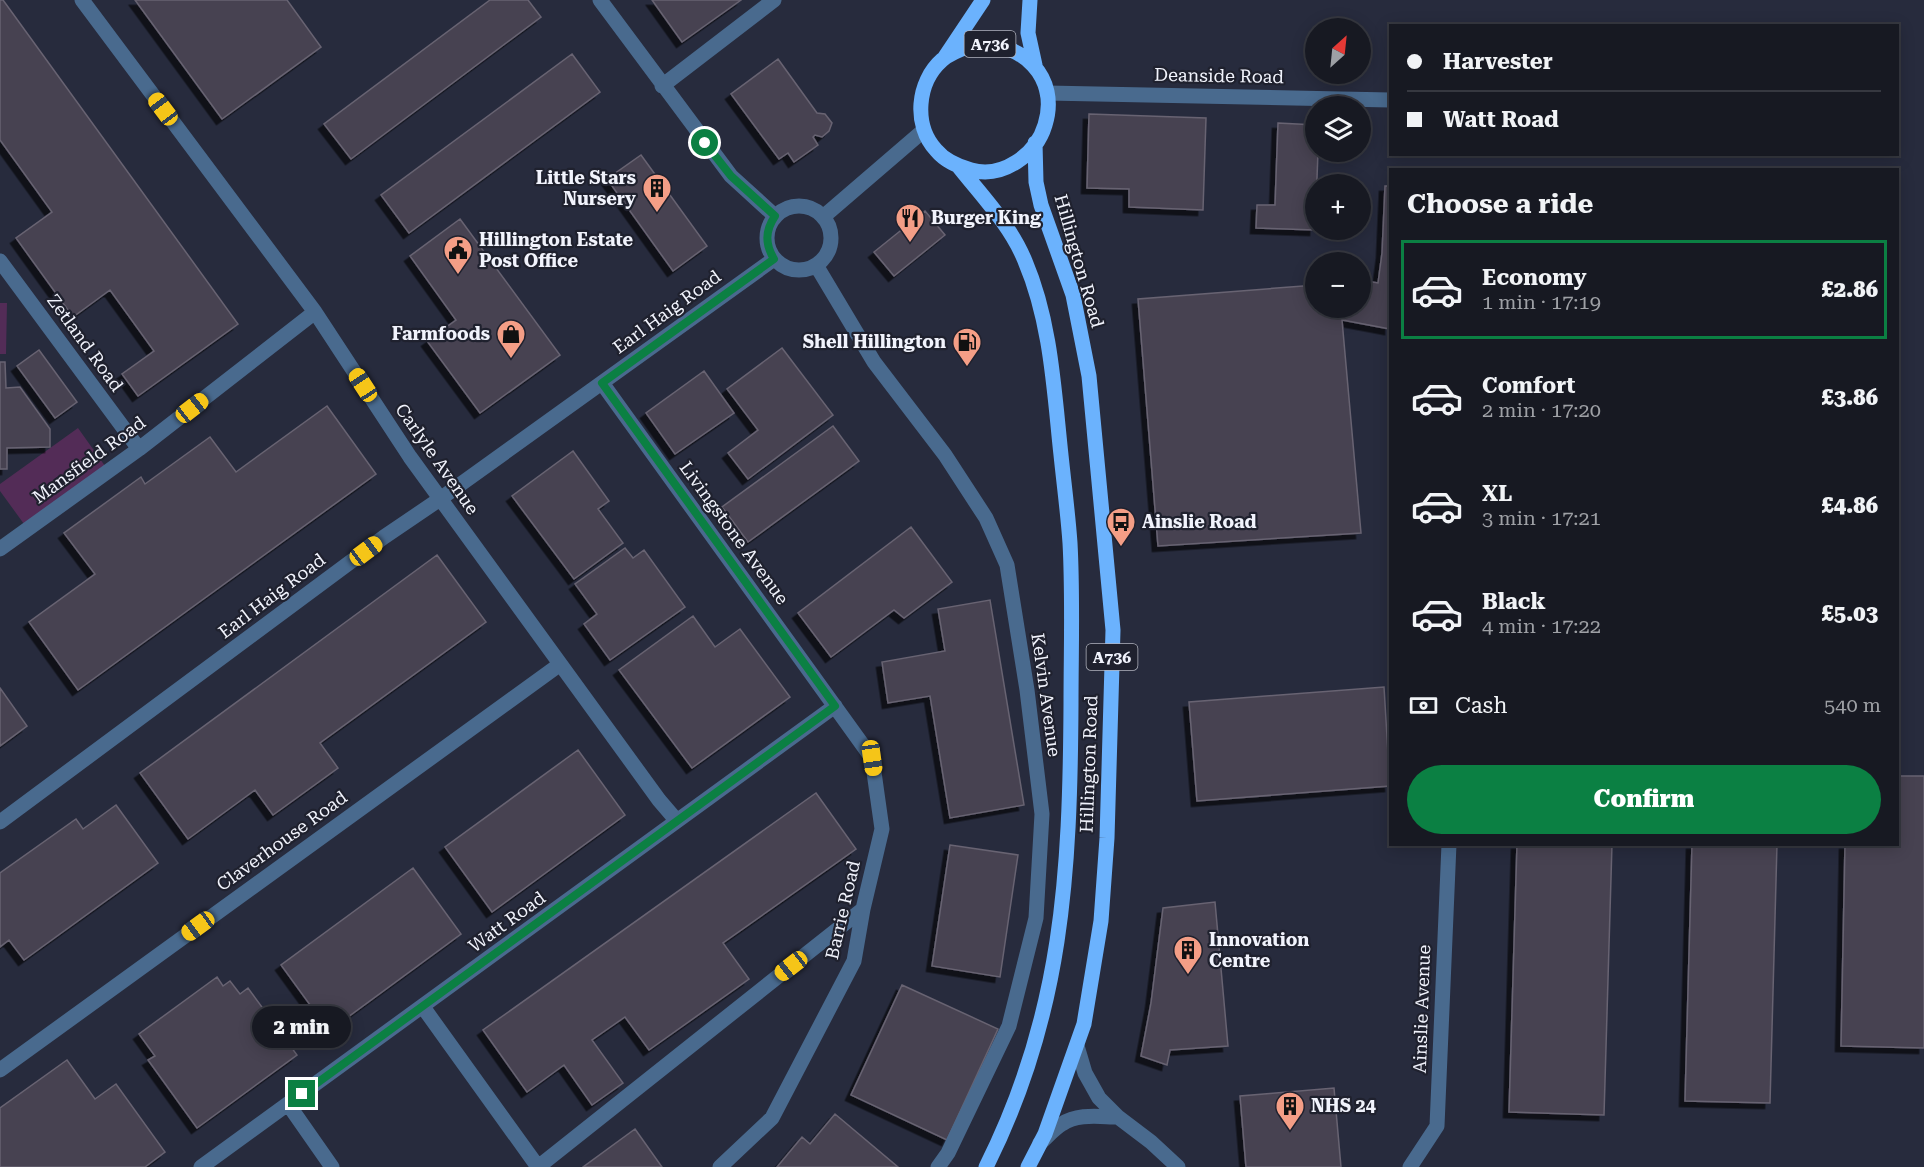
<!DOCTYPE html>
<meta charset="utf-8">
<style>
:root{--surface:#171922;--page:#24262f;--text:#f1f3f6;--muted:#9ea0a5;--line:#363840;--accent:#0b8043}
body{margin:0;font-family:"Roboto Serif",serif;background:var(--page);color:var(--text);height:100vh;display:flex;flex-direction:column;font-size:22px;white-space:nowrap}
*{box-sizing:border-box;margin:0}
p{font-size:20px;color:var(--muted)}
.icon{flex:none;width:33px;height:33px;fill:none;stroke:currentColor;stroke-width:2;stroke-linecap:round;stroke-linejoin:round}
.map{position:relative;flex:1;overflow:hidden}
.sheet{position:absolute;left:1389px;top:168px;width:510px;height:678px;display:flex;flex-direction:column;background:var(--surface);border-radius:0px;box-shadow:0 3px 15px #0003,0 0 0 2px var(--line)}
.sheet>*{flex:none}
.banner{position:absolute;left:1389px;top:24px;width:510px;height:132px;border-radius:0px;box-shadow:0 3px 15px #0003,0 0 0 2px var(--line);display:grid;align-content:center;height:132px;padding:0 18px;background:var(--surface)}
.needle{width:39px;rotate:27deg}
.controls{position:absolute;left:1305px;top:18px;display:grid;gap:12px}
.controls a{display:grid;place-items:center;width:66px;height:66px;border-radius:50%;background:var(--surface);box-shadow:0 3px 15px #0003,0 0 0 2px var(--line);font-size:30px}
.end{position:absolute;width:27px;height:27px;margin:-14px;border:8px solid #0b8043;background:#fff;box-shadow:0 0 0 3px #fff}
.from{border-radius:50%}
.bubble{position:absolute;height:42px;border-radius:21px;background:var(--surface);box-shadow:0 3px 15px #0003,0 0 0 2px var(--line);font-size:20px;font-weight:800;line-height:42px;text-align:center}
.car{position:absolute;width:18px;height:36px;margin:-18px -9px;border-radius:8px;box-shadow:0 0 4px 2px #0007;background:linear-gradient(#f5c518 24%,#345 0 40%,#f5c518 0 76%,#345 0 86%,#f5c518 0)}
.banner b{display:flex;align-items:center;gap:21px;height:57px;font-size:22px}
.banner b+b{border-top:2px solid var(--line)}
.banner i{width:15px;height:15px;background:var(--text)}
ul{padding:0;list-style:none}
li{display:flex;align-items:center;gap:18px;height:99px;margin:0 12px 9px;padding:0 6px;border:3px solid transparent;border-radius:0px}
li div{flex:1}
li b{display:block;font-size:22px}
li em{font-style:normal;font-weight:800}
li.current{border-color:var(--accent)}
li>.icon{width:54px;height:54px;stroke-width:1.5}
h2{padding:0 18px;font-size:27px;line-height:72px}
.pay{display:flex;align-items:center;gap:15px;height:66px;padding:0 18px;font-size:22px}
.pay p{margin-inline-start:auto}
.action{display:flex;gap:12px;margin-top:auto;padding:12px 18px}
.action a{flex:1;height:69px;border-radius:36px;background:var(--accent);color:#fff;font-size:24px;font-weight:800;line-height:69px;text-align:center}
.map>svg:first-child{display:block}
</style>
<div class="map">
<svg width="1924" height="1167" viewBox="0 0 1924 1167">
<defs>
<filter id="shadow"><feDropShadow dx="-5.5" dy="5.5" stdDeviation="0" flood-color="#0009"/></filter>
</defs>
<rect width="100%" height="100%" fill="#1f212e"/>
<!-- built -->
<path fill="#272b3d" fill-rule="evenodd" d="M0,0h1924v1167h-1924zM1390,26h508v128h-508zM1316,28h44v46h-44zM1316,106h44v46h-44zM1390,170h508v674h-508zM1316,184h44v46h-44zM1316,262h44v46h-44z"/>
<!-- green -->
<path fill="#532c57" d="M0,303h7l-1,51h-6z
M78,428l27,38 -81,58 -24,-33v-7z"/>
<!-- building -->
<path fill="#474351" stroke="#686372" stroke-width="1.5" filter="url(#shadow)" d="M0,0h3l235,324 -100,72 -16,-22 32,-23 -44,-61 -37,27 -57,-79 36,-26 -52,-72z
M135,0h152l34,47 -99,72z
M490,0h38l13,17 -190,142 -27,-35z
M652,0h89l-59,42z
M572,54l28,38 -191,141 -28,-38z
M778,59l39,54 8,1 7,9 -3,8 -7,6 -7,-2 -2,2 5,8 -24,17 -6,-9 -9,6 -48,-65z
M1089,114l117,4 -3,92 -74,-3v-18l-42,-1z
M1278,123l38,2v27h2l-3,78 -59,-2 1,-23h18z
M641,155l66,91 -34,25 -66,-92z
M1385,186h5v143l-48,-9 19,213 -203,13 -20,-247 178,-14v23h44v-28l18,3 4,-30z
M925,211l20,24 -51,41 -20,-24z
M460,219l100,136 -80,58 -53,-72 29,-21 -46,-64z
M782,348l51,67 -85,64 -20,-26 30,-23 -31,-41z
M39,350l38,52 -22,16 -38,-52z
M0,362h5l1,26 14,-1 30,42v18l-43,1v21h-7z
M704,371l30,42 -59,41 -29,-41z
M327,406l49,68 -298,216 -49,-68 66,-48 -31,-41 77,-56 4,7 65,-47 26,35z
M833,426l26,35 -111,81 -26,-35z
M573,451l36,50 -11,8 25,34 -49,36 -62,-83z
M911,527l41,55 -48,36 -10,-8 -63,47 -33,-44z
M625,548l8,10 11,-8 41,57 -75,53 -26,-36 13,-10 -22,-30z
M437,555l49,67 -166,121 18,25 -65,47 -18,-25 -67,49 -48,-66z
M990,600l34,205 -74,13 -20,-122 -42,7 -6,-41 63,-11 -7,-42z
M693,616l22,31 25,-18 50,68 -98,71 -73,-98z
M1384,687l6,99 -193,15 -8,-99z
M0,688l27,38 -27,20z
M578,750l47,65 -133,97 -47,-65z
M1898,776h26v272l-83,-2 4,-202h53z
M816,793l40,56 -133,94 26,36 -100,71 -24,-33 -33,23 31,43 -31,22 -28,-40 -37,27 -44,-62z
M116,805l42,58 -134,97 -15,-20 -9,7v-74l76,-54 7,10z
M1517,844h95l-8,271 -95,-3z
M1692,844h85l-7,259 -85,-2z
M950,845l68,10 -18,122 -68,-11z
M413,868l48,66 -132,97 -48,-66z
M1215,902l13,144 -58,4 -3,15 -26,-9 10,-53 12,-95z
M217,977l6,9 7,-5 10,13 8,-6 49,67 -100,73 -49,-68 7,-4 -16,-22z
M902,985l96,44 -51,111 -96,-45z
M67,1060l28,39 21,-15 49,68 -20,15h-145v-59z
M1334,1088l7,79h-95l-6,-71z
M835,1114l63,53h-121l25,-30 8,7z
M635,1129l27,38h-79z"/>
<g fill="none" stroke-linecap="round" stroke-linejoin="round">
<!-- minor -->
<path stroke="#496a8e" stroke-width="15" d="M82,0l233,312 95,145 249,343 18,21
M600,0l131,176 44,40
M662,86l112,-86
M1047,93l343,7
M767 238a32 32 0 1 1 64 0a32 32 0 1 1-64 0Z
M823,217l100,-86
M0,261l139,188
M816,265l58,97 71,93 41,63 21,47 20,125 15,124 -6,104 -27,108 -61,127 -10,14
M602,383l270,375 10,71 -19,80 -9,52 -82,157 -52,49
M0,549l139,-100 176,-137
M0,822l384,-285 56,-38 334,-240
M423,1007l115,160
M1077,1046l8,27 14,25 19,19 33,25 27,25
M0,1070l559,-405
M288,1104l44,63
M1040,1143c7,-6 14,-14 22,-19 16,-11 38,-7 56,-7
M201,1167l634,-461
M538,1167l325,-258
M1410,1167l27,-41 12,-282"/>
<!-- primary -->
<path stroke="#6bb2fd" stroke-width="15" d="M1030,0l-2,33 7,32
M975,44c47,-3 85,33 70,81 -9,30 -43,54 -74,45 -14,-4 -26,-9 -35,-20 -23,-25 -19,-68 6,-90 9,-8 22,-12 33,-16z
M945,57l38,-57
M959,167c23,29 52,59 66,94 26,61 29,129 36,194 3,29 7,59 9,88 3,54 1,108 1,162 -1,167 -8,309 -85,462
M1028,1167l17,-33 39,-110 17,-103 6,-83 6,-208 -24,-254 -16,-81 -32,-90 -5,-23 -1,-39"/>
</g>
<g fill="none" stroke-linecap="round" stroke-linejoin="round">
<!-- route -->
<path stroke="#0b8043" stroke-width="8" d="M302,1094l533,-388 -233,-323 172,-124c-9,-15 -9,-28 1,-43l-44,-40 -26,-33"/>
</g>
<!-- icons -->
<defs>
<g id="building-pin" transform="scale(1.5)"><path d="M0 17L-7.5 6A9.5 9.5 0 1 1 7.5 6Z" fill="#f49e86" stroke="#1f212e"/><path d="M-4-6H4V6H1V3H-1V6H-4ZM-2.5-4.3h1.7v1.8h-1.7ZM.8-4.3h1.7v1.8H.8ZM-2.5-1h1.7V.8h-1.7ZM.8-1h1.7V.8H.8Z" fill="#111"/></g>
<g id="restaurant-pin" transform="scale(1.5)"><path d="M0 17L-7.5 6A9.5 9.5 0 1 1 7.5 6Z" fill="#f49e86" stroke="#1f212e"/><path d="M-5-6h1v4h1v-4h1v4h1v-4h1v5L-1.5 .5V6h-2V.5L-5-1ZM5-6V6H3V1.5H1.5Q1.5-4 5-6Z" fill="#111"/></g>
<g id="civic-pin" transform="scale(1.5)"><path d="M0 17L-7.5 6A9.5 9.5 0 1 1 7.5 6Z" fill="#f49e86" stroke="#1f212e"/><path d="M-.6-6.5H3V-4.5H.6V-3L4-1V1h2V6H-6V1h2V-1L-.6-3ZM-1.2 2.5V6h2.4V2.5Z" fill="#111"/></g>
<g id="shop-pin" transform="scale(1.5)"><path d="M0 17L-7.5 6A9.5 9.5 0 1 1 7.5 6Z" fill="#f49e86" stroke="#1f212e"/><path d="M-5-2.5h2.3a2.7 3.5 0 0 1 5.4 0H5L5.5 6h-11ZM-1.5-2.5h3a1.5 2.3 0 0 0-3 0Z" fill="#111"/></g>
<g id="fuel-pin" transform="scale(1.5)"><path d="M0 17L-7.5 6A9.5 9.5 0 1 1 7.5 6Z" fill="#f49e86" stroke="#1f212e"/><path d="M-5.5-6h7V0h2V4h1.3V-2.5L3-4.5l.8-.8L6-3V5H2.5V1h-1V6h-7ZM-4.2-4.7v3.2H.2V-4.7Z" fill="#111"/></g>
<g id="bus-pin" transform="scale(1.5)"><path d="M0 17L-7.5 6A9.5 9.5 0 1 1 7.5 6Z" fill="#f49e86" stroke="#1f212e"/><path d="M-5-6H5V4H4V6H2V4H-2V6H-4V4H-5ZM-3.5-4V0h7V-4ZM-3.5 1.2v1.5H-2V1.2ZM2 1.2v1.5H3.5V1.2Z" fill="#111"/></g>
</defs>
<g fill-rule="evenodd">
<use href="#building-pin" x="657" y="188"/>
<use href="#restaurant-pin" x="910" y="218"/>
<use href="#civic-pin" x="458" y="250"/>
<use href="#shop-pin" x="511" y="334"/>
<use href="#fuel-pin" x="967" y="342"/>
<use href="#bus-pin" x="1121" y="522"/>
<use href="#building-pin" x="1188" y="950"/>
<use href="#building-pin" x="1290" y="1106"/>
</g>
<g text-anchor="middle" stroke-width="4.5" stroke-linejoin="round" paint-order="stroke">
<!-- shield labels -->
<g fill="#1f212e" stroke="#b2b4be" stroke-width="1.5">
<rect x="964.5" y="31" width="51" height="26" rx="4.5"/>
<rect x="1086.5" y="644" width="51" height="26" rx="4.5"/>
</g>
<g font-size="16" font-weight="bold" fill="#f1f3fc">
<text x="990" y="50">A736</text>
<text x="1112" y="663">A736</text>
</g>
<!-- street labels -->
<g font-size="18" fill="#f1f3fc" stroke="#1f212e">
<text transform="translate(1219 76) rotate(1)" y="6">Deanside Road</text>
<text transform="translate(1079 261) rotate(74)" y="6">Hillington Road</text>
<text transform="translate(667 312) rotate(-36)" y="6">Earl Haig Road</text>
<text transform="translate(85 343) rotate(54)" y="6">Zetland Road</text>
<text transform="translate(437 459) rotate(55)" y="6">Carlyle Avenue</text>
<text transform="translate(89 460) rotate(-36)" y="6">Mansfield Road</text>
<text transform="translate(734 533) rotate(54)" y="6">Livingstone Avenue</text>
<text transform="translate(272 596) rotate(-37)" y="6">Earl Haig Road</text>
<text transform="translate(1046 695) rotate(82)" y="6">Kelvin Avenue</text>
<text transform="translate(1089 764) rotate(-88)" y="6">Hillington Road</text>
<text transform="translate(282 841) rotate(-36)" y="6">Claverhouse Road</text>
<text transform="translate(843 910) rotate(-77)" y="6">Barrie Road</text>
<text transform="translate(507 922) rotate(-36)" y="6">Watt Road</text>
<text transform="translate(1422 1009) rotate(-88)" y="6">Ainslie Avenue</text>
</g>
<!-- poi labels -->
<g font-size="18" font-weight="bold" fill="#f1f3fc" stroke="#1f212e" text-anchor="start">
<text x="636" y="184" text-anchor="end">Little Stars<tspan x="636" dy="21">Nursery</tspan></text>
<text x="931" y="224">Burger King</text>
<text x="479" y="246">Hillington Estate<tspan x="479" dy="21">Post Office</tspan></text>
<text x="490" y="340" text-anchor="end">Farmfoods</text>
<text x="946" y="348" text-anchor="end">Shell Hillington</text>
<text x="1142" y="528">Ainslie Road</text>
<text x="1209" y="946">Innovation<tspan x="1209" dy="21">Centre</tspan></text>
<text x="1311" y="1112">NHS 24</text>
</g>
</g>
</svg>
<div class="controls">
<a><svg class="needle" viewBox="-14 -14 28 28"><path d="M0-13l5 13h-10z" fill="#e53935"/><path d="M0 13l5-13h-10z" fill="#9ea0a5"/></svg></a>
<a><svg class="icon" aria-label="layers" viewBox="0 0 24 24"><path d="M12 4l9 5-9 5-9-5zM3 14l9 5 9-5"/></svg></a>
<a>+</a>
<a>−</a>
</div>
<i class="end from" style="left:705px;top:143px"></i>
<i class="end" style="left:302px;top:1094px"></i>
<div class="bubble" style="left:252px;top:1006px;width:99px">2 min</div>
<i class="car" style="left:163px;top:109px;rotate:323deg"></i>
<i class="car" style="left:363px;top:385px;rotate:327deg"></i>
<i class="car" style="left:192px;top:408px;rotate:52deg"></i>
<i class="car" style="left:366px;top:551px;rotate:53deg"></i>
<i class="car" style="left:872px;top:758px;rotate:172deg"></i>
<i class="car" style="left:198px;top:926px;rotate:234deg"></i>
<i class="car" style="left:791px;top:966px;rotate:232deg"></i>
<div class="banner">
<b><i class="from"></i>Harvester</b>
<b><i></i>Watt Road</b>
</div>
<section class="sheet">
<h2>Choose a ride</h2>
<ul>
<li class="current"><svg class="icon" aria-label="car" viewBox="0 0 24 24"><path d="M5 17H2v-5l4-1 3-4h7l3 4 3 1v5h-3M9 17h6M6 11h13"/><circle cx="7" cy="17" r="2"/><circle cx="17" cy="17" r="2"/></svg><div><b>Economy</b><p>1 min · 17:19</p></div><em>£2.86</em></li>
<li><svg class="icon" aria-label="car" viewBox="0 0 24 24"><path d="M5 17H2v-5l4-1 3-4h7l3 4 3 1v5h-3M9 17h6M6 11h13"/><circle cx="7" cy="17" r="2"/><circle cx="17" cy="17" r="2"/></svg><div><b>Comfort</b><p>2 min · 17:20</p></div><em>£3.86</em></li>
<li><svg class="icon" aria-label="car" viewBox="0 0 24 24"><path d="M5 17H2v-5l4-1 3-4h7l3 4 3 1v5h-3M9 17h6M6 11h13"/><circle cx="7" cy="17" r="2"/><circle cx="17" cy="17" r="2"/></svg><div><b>XL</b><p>3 min · 17:21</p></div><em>£4.86</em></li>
<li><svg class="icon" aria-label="car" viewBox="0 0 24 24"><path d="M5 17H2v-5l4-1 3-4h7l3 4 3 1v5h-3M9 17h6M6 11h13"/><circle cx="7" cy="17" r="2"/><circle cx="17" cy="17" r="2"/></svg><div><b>Black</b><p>4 min · 17:22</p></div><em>£5.03</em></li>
</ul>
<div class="pay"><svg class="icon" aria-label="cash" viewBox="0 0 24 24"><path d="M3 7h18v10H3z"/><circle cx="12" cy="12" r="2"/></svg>Cash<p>540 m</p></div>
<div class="action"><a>Confirm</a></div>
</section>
</div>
